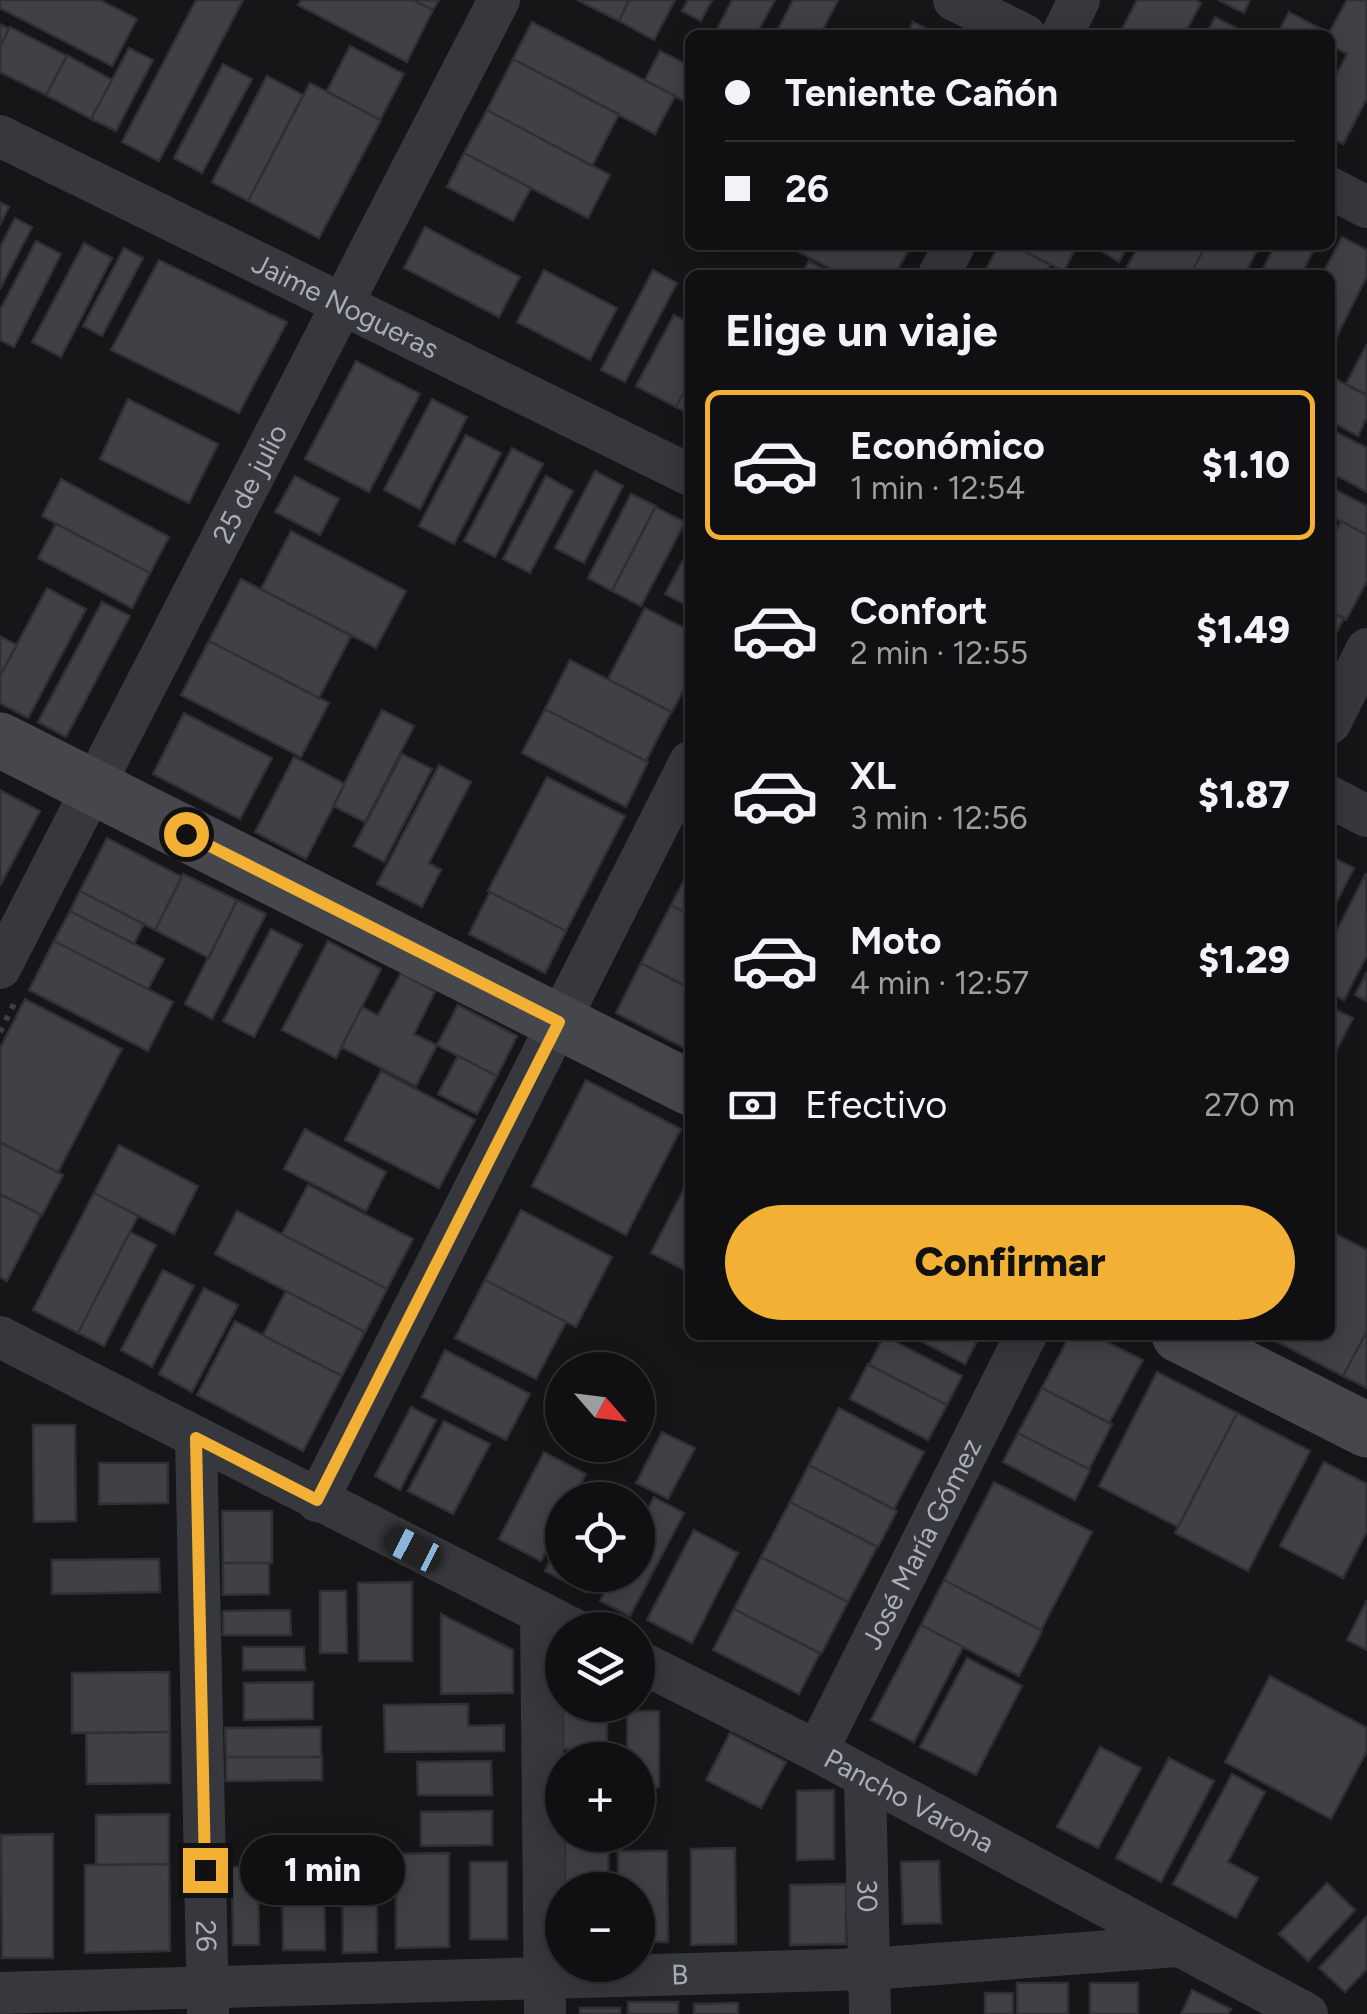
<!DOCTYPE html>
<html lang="es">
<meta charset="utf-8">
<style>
:root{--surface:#101012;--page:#1e1e20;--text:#f1f3f6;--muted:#9c9d9f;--line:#303032;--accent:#f2b134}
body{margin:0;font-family:Figtree,sans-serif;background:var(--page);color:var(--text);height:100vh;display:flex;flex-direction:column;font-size:38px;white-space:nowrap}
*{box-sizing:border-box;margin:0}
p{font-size:32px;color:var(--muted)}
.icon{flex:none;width:55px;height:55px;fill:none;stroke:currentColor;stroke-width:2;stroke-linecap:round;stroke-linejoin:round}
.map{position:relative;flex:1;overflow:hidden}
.side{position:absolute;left:685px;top:270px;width:650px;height:1070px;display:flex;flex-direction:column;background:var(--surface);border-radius:15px;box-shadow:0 5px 25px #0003,0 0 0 2px var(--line)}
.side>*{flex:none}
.hud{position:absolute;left:685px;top:30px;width:650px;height:220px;border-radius:15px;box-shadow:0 5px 25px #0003,0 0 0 2px var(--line);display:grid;align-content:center;height:220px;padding:0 40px;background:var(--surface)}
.needle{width:65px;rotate:118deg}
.buttons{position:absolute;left:545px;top:1352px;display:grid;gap:20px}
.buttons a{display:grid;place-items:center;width:110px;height:110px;border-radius:50%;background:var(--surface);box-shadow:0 5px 25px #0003,0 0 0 2px var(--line);font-size:50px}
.end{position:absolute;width:45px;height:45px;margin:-22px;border:12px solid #f2b134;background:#111;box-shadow:0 0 0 5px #111}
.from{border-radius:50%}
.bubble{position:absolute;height:70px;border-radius:35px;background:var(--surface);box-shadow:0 5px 25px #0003,0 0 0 2px var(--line);font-size:32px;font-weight:800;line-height:70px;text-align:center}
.car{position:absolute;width:30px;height:60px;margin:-30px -15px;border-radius:12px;box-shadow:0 0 8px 2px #0007;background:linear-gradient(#222 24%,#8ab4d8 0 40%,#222 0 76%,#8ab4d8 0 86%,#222 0)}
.hud b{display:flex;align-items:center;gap:35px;height:95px;font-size:38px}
.hud b+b{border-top:2px solid var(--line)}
.hud i{width:25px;height:25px;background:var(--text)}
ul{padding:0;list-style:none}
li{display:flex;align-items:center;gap:30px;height:150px;margin:0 20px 15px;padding:0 20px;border:5px solid transparent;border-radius:15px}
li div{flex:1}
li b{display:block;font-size:38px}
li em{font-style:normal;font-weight:800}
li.selected{border-color:var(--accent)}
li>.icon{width:90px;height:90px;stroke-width:1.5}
h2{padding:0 40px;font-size:45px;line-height:120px}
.pay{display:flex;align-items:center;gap:25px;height:110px;padding:0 40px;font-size:38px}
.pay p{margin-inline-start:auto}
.button{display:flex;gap:20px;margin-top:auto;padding:20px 40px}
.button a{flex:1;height:115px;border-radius:60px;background:var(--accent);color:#111;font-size:40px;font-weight:800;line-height:115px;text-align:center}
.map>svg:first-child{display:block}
</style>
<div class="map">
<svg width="1367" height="2014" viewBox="0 0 1367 2014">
<rect width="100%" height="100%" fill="#161618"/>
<!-- building -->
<path fill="#404145" stroke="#303034" stroke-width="2.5" d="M0,0h100l37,19 -25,47 -112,-58z
M196,0h47l-84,161 -37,-19z
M301,0h112l20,10 -26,52 -109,-57z
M413,0h26l-6,10z
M577,0h52l-10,21z
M629,0h46l-21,40 -35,-19z
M688,0h24l-11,21 -19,-10z
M732,0h43l-19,35h-42z
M793,0h45l-18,35h-45z
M1137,0h58l6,3 -17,32h-65z
M1218,0h32l-6,13z
M1347,0h20v98l-24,46 -13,-7v-50l17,-33 -17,-9 -2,-10z
M1289,12l32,17 -4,6h-40z
M1215,17l35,18h-44z
M532,22l143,74 -20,38 -142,-75z
M913,22l26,13h-32z
M0,24l9,5 -9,18z
M10,27l57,29 -21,39 -46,-23v-25z
M350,46l54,28 -24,46 -53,-29z
M129,48l24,12 -37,71 -25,-12z
M660,51l30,15 -2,37 -43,-23z
M67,55l45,25 -21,39 -45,-24z
M513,59l106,55 -27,52 -105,-56z
M223,64l29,15 -50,94 -28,-15z
M267,76l36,19 -55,106 -36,-19z
M310,83l71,37 -62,118 -71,-37z
M487,110l123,65 -22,43 -124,-65z
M464,153l67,35 -18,33 -66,-34z
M0,202l9,5 -9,18z
M15,218l17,9 -32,62v-42z
M425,227l95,50 -21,40 -95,-49z
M1342,237l25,13v26l-32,64 -5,-3v-62h-8z
M36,241l25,13 -47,93 -14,-7v-30z
M84,243l28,15 -51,99 -29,-15z
M785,245h126l-16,30h-52z
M999,245h13l38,20 -5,10h-62z
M1012,245h65l-13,26z
M1092,245h36l-9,17z
M1139,245h67l-16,30h-48l-15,-8z
M1206,245h54l-16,30h-54z
M1275,245h41l-15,30h-41z
M124,248l19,10 -41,78 -19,-10z
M159,260l128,62 -48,91 -128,-63z
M809,261l26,14h-34z
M544,270l73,38 -27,52 -73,-38z
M653,270l24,13 -52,99 -24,-12z
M674,315l16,8v58l-14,26 -40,-21z
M1367,344v51l-21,-11z
M356,361l64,33 -51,98 -64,-33z
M1330,376l37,20v21l-9,19 -28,-15z
M690,381v33l-14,-7z
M128,399l90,45 -29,59 -89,-44z
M432,399l35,18 -47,92 -36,-19z
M1330,429l37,19v44l-37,-20z
M466,435l35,18 -47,91 -35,-18z
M512,448l31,16 -48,93 -31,-16z
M595,471l28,15 -39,77 -29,-15z
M295,476l44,23 -19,36 -45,-23z
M546,476l27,15 -43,82 -27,-14z
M61,479l108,58 -19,36 -108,-57z
M1330,487l37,19v29l-37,-20z
M631,494l25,12 -44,85 -24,-13z
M655,507l30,15 -44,84 -29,-15z
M1341,521l26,14v46l-21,39 -16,-9v-68z
M56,524l94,49 -18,35 -94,-50z
M291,531l115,60 -30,57 -115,-59z
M690,547v60l-25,-13z
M241,579l110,57 -32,62 -110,-57z
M47,588l39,21 -58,109 -28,-15v-27z
M102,602l28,14 -64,121 -28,-15z
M645,608l45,23v46l-18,35 -64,-33z
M1330,611l14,7 -14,27z
M0,636l17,9 -17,31z
M209,641l120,62 -28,54 -120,-62z
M570,660l101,52 -25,49 -101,-52z
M545,709l103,53 -22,45 -104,-54z
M382,710l32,16 -49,96 -32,-16z
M184,713l88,45 -32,61 -87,-45z
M402,754l30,15 -48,93 -30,-16z
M294,757l51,27 -39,75 -51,-27z
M439,765l32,17 -42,81 12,7 -19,37 -45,-23z
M547,777l78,39 -59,115 -78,-40z
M0,790l40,21 -40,75z
M107,838l75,39 -27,53 -75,-39z
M1330,856l24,12 -24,47z
M690,869v46l-19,-10z
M1366,873l1,82 -23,45 -14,-7v-49z
M183,874l54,26 -28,58 -54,-28z
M80,891l64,33 -10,20 -64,-33z
M490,892l76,39 -21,42 -76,-39z
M237,900l29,14 -54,105 -27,-15z
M671,905l19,10v74l-49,-26z
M70,911l94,48 -16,30 -94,-48z
M271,929l31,16 -48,92 -31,-16z
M54,941l119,61 -25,49 -119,-61z
M328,941l53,28 -45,89 -54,-28z
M641,963l49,25v63l-74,-38z
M1367,972v29l-12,-6z
M401,973l34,19 -21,42 23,11 -21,41 -75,-39 21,-40 16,8z
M25,999l97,50 -64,123 -58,-30v-94z
M458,1005l59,31 -20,40 -60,-31z
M1330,1007l23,11 -23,45z
M458,1056l39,20 -20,38 -39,-20z
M381,1071l94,49 -36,68 -94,-48z
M586,1080l95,49 -55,106 -94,-49z
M305,1129l81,43 -20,39 -82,-42z
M0,1142l63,33 -21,40 -42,-21z
M119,1145l79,41 -24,48 -80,-41z
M690,1177v96l-39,-20z
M308,1185l105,54 -26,50 -105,-55z
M94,1193l44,23 -60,117 -45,-23z
M0,1194l41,21 -34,66 -7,-4z
M521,1210l91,47 -36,70 -91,-47z
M237,1211l150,78 -22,43 -150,-78z
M1330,1231l37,19v81l-24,45 -79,-41h66z
M130,1232l26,13 -52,101 -26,-13z
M163,1270l31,16 -42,81 -31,-17z
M485,1280l81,42 -30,57 -81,-41z
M204,1288l34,17 -46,87 -33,-18z
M286,1291l79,41 -23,44 -79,-41z
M235,1321l107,55 -39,75 -106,-56z
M1367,1331v57l-24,-12z
M909,1335h71l-15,29z
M1070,1335h23l50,25 -34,63 -67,-35z
M884,1336l78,40 -15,29 -78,-40z
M445,1350l85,44 -24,46 -84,-43z
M868,1364l79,41 -19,35 -78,-41z
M1157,1372l80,41 -59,114 -79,-41z
M1042,1388l70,36 -23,45 -71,-36z
M411,1407l25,13 -36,70 -25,-14z
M839,1408l85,44 -30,57 -85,-44z
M1237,1413l73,38 -62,120 -73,-38z
M444,1421l46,23 -37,70 -45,-23z
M33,1425h42l1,96 -42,1z
M662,1432l33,16 -27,51 -32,-16z
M1018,1433l72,37 -15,30 -72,-38z
M544,1452l42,22 -13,26h-11v20l-21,41 -42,-22z
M1324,1462l43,22v47l-24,47 -63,-32z
M99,1463h69v40l-69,1z
M809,1465l88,46 -19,36 -88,-45z
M994,1482l98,50 -51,98 -97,-50z
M654,1497l30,16 -54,103 -30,-15 14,-26h24v-46z
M790,1502l87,45 -29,55 -87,-45z
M222,1511h50v52h-49z
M694,1530l44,23 -46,90 -45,-23z
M562,1538v37h32l-8,17 -41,-21z
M761,1557l87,45 -27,52 -87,-45z
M159,1559l1,33 -108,2v-34z
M223,1563h46v31l-46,1z
M944,1580l98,51 -23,45 -98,-51z
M412,1582v79h-53l-1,-78z
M320,1591h26l1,62h-27z
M1367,1600v50l-20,-10z
M734,1609l86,44 -21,41 -86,-44z
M290,1610l1,25h-68v-24z
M441,1614l72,36v43l-72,1z
M921,1625l42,22 -49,95 -43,-22z
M243,1647h61l1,23h-62z
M967,1658l55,28 -46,89 -56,-28z
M169,1672l1,60 -98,1v-60z
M1270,1676l97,52v23l-36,68 -106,-57z
M313,1682v37l-69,1v-37z
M468,1704v22l36,-1v26l-119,1 -1,-47z
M563,1705h44v44h-44z
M627,1711h32v76h-21v-27h-11z
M321,1727v30h-95l-1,-29z
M170,1732v51l-83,1 -1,-51z
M730,1733l56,29 -25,46 -55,-28z
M1100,1747l41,21 -43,80 -41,-21z
M226,1757h96v23l-96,1z
M1169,1758l45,23 -53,101 -45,-24z
M491,1761l1,34h-74l-1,-33z
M1232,1774l33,18 -37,70 30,16 -22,40 -63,-34z
M834,1790v69l-37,1v-69z
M492,1811v34l-71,1v-34z
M169,1814v50l-73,1v-50z
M53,1834v124h-51l-1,-123z
M565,1835h44l-1,55h-43z
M735,1848l1,96 -45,1v-96z
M618,1851h49l1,91h-30v-52h-20z
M342,1852h35v100l-34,1z
M449,1853v94l-53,1v-94z
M324,1856l1,94h-42l-1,-93z
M939,1861l2,62 -38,1 -2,-62z
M470,1862h37v77h-37z
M169,1864l1,87 -85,2v-88z
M232,1867h26l1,78h-26z
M1327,1883l28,27 -47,51 -29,-27z
M846,1884v60l-56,1v-60z
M1367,1916v53l-22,23 -26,-24z
M1017,1983h51v31h-51z
M1090,1983h48v31h-48z
M1192,1990l39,19 -3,5h-47z
M985,1993h28v21h-28z
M628,2002h50v12h-50z
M738,2003v11h-44v-10z
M580,2008h40v6h-40z"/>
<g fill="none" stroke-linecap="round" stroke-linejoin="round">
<!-- path -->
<path stroke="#3d3f44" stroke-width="6" stroke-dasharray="5 8" stroke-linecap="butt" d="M0,1032l15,-30"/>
<!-- street -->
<g stroke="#37383d" stroke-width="42">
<path d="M954,0l71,35"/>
<path d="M1062,35l17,-35"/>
<path id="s1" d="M0,136l690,339"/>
<path d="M1330,188l37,19"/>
<path d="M939,275l15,-30"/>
<path d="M1330,723l37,-74"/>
<path d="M1330,797l37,19"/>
<path id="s2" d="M0,968l499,-968"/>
<path d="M0,1337l575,293"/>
<path id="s3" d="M196,1438l12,575"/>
<path d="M317,1501l373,-739"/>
<path d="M541,1613l4,401"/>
<path id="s4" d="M638,1661l179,90 490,263"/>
<path id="s5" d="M817,1751l209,-416"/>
<path id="s6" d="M865,1778l5,236"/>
<path id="s7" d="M0,1993l869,-24 308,-23"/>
</g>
<!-- secondary -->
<path stroke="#45474d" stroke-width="55" d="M0,740l690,348
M1179,1335l188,95"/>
</g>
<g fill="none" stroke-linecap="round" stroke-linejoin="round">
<!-- route -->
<path stroke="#f2b134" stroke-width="12" d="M186,834l373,188 -242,478 -121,-62 9,432"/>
</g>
<g text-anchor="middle" stroke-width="8" stroke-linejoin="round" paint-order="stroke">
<!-- street labels -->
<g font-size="28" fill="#a8adb8" stroke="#111113">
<text dy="10" stroke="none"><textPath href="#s1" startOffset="385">Jaime Nogueras</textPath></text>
<text dy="10" stroke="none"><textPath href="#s2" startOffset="545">25 de julio</textPath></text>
<text dy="10" stroke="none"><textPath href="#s5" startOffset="232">José María Gómez</textPath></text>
<text dy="10" stroke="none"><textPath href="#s4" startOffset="305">Pancho Varona</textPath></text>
<text dy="10" stroke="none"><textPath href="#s6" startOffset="118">30</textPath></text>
<text dy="10" stroke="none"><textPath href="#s3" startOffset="498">26</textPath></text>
<text dy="10" stroke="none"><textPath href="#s7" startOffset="680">B</textPath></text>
</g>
</g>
</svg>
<div class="buttons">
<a><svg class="needle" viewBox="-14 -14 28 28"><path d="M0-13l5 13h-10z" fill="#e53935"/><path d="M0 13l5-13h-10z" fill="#9c9d9f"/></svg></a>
<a><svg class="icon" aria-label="locate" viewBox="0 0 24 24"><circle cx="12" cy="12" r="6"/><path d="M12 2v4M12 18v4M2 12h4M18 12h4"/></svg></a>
<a><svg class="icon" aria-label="layers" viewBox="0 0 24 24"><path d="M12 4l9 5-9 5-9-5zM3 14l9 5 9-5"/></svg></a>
<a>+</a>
<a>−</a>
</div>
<i class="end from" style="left:186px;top:834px"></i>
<i class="end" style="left:205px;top:1870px"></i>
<div class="bubble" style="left:240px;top:1835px;width:165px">1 min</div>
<i class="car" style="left:413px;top:1549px;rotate:297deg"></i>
<div class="hud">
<b><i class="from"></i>Teniente Cañón</b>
<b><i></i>26</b>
</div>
<section class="side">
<h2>Elige un viaje</h2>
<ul>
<li class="selected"><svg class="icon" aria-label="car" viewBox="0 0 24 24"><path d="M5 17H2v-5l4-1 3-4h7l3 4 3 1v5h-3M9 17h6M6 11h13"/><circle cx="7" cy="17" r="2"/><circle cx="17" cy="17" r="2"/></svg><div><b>Económico</b><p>1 min · 12:54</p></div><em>$1.10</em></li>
<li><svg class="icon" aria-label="car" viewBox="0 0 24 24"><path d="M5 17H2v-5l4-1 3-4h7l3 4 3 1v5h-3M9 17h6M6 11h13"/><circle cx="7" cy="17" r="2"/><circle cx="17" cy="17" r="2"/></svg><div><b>Confort</b><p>2 min · 12:55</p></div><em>$1.49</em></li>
<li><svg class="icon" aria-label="car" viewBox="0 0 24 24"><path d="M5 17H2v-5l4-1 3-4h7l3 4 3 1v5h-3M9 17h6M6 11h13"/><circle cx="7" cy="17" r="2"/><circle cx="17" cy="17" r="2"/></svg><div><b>XL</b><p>3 min · 12:56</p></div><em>$1.87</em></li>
<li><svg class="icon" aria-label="car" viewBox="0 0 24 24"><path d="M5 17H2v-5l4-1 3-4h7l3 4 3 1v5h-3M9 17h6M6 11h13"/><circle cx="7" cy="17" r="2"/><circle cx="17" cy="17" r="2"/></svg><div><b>Moto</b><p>4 min · 12:57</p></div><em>$1.29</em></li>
</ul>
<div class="pay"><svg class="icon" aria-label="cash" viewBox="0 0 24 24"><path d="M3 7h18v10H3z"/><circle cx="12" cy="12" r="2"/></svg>Efectivo<p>270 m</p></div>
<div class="button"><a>Confirmar</a></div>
</section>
</div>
